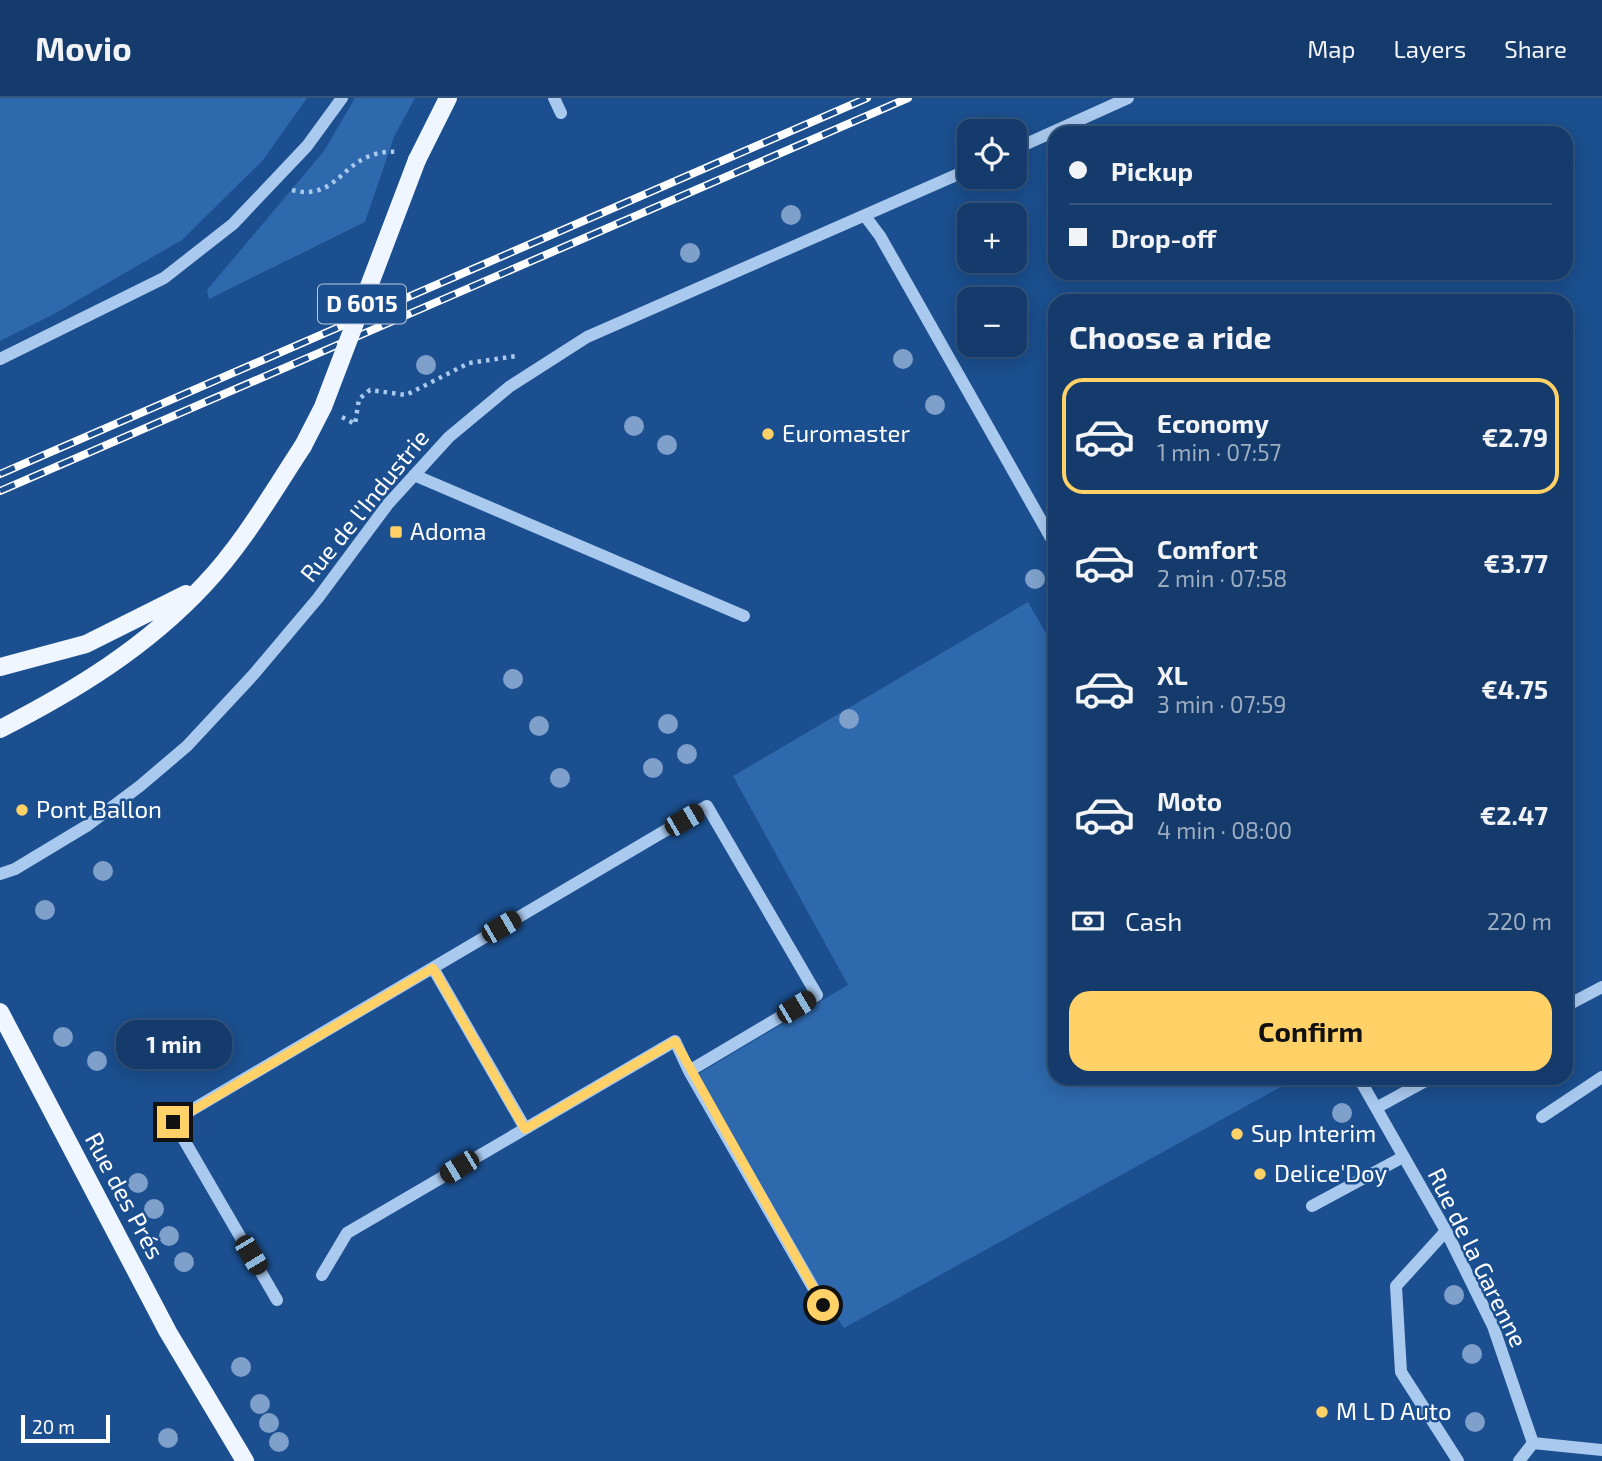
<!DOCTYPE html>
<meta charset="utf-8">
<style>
:root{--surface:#143b6b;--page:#1d4271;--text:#f1f3f6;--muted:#9dadc1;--line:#33557e;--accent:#ffd166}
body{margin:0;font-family:"Exo 2",sans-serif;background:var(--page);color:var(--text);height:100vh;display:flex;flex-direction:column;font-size:26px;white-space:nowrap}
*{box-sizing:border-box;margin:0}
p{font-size:23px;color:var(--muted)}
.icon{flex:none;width:38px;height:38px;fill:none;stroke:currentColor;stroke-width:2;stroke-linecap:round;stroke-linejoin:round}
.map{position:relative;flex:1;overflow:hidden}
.side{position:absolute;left:1048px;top:196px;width:525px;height:791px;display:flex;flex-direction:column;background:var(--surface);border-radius:21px;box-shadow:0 4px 18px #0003,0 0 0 2px var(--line)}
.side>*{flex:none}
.banner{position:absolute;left:1048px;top:28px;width:525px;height:154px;border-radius:21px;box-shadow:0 4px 18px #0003,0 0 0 2px var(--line);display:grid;align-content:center;height:154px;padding:0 21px;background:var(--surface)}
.controls{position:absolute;left:957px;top:21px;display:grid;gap:14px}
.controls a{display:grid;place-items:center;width:70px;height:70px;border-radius:14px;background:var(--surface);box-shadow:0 4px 18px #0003,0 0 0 2px var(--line);font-size:35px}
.scale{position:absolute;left:21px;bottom:18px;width:89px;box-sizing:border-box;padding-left:7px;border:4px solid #fff;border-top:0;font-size:19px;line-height:24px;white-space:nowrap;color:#fff;-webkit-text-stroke:5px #1b4f8f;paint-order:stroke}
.end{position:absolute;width:32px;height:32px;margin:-16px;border:9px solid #ffd166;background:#111;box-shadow:0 0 0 4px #111}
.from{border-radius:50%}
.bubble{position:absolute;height:49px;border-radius:21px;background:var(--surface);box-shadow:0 4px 18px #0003,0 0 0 2px var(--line);font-size:23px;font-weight:700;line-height:49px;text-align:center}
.car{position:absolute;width:21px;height:42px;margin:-21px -10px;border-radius:9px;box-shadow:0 0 5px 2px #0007;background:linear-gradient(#222 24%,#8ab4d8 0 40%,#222 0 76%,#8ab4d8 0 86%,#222 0)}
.banner b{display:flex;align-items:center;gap:24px;height:66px;font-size:26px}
.banner b+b{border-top:2px solid var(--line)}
.banner i{width:18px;height:18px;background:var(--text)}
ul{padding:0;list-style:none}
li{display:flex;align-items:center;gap:21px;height:116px;margin:0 14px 10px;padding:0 7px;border:4px solid transparent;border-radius:21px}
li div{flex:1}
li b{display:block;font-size:26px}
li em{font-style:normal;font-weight:700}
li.on{border-color:var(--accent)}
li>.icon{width:63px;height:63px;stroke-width:1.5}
h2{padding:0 21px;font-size:32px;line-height:84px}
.pay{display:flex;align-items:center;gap:18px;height:77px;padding:0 21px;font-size:26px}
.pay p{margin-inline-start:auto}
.primary-button{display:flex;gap:14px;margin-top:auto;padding:14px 21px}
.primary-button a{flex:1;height:80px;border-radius:21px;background:var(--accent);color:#111;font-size:28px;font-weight:700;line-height:80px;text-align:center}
header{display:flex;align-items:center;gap:42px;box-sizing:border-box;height:98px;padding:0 35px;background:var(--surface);border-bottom:2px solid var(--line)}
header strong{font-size:33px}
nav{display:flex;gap:38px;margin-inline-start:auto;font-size:24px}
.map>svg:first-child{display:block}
</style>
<header>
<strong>Movio</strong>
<nav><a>Map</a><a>Layers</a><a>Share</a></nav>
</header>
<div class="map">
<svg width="1602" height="1363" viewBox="0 0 1602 1363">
<rect width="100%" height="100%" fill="#1b4f8f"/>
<!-- green -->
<path fill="#2e69ad" d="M0,0h307l-44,62 -81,80 -128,74 -54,27z
M355,0h60l-21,39 -29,85 -156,77 -2,-9 117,-139z
M1028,504l27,47v429h242l-453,250 -24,-35 -122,-219 150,-89 -115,-209z"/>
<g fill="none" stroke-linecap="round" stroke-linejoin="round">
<!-- path -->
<path stroke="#a9c9ee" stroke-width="4.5" stroke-dasharray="3.5 5" stroke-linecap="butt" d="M292,92c50,13 50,-42 106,-38
M342,319l13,7 4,-25 11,-9 36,5 63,-32 47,-7"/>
<!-- minor -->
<path stroke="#a9c9ee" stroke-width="12" d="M554,0l7,15
M1015,51l113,-51
M865,118l15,20 175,309
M0,261l164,-81 69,-54 74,-78 35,-48
M414,377l330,141
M0,776l15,-5 73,-44 52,-39 47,-40 67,-72 64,-76 70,-94 61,-67 60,-50 78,-50 383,-168
M433,870l92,160
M1566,908l36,-19
M1359,980l87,153 47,95 40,117
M1376,1010l55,-30
M1542,1019l60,-40
M1312,1108l91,-49
M1446,1133l-50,55 5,86 57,89
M322,1177l25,-42 328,-192 14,30 134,234
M277,1202l-104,-179 534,-315 110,189 -128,76
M1533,1345l69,7
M1519,1363l14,-18"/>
<!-- major -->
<path stroke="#f0f6ff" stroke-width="18" d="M417,62l31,-62
M0,569l86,-23 100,-50
M0,631c76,-39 145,-81 204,-144 39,-41 68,-92 99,-139
M0,914l168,320 77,129"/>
<!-- rail casing -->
<g stroke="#fff" stroke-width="8">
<path id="rail" d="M0,376l867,-376
M0,393l908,-393"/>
</g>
<!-- rail -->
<use href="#rail" stroke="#1b4f8f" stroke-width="5" stroke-dasharray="16" stroke-linecap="butt"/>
<!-- major-bridge -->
<path stroke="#f0f6ff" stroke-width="18" d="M303,348l20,-39 94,-247"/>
</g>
<!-- trees -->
<g fill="#7ea0ca">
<circle cx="791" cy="117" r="10"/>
<circle cx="690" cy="155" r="10"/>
<circle cx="903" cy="261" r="10"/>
<circle cx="426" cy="267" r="10"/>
<circle cx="935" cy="307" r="10"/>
<circle cx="634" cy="328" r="10"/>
<circle cx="667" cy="347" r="10"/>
<circle cx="1035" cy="481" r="10"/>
<circle cx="513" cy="581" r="10"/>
<circle cx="849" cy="621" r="10"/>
<circle cx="668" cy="626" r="10"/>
<circle cx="539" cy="628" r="10"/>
<circle cx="687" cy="656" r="10"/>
<circle cx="653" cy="670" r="10"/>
<circle cx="560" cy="680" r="10"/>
<circle cx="103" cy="773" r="10"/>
<circle cx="45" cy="812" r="10"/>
<circle cx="63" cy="939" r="10"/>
<circle cx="97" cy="963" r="10"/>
<circle cx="1342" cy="1015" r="10"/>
<circle cx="138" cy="1085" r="10"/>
<circle cx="154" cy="1111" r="10"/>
<circle cx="169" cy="1138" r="10"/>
<circle cx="184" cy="1164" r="10"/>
<circle cx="1454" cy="1197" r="10"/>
<circle cx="1472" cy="1256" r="10"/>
<circle cx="241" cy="1269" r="10"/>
<circle cx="260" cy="1306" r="10"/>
<circle cx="1475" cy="1324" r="10"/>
<circle cx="269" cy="1325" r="10"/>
<circle cx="168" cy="1340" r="10"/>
<circle cx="279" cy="1344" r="10"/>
</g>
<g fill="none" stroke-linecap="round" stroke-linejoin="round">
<!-- route -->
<path stroke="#ffd166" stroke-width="9" d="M173,1024l260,-154 92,161 150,-88 148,264"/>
</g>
<!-- markers -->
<g fill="#ffd166" stroke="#1b4f8f" stroke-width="2.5">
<circle cx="768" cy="336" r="7"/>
<rect x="389" y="427" width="14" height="14" rx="3.5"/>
<circle cx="22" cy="712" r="7"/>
<circle cx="1237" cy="1036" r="7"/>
<circle cx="1260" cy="1076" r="7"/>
<circle cx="1322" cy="1314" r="7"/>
</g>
<g text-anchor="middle" stroke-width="5" stroke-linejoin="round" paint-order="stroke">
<!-- shield labels -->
<rect fill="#1b4f8f" stroke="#bbcadd" stroke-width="2" x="318" y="186.5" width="88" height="39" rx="5"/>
<g font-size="23" font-weight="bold" fill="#fff">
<text x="362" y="214">D 6015</text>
</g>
<!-- poi labels -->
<g font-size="24" fill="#fff" stroke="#1b4f8f" text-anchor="start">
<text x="782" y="344">Euromaster</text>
<text x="410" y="442">Adoma</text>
<text x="36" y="720">Pont Ballon</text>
<text x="1251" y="1044">Sup Interim</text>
<text x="1274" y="1084">Delice'Doy</text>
<text x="1336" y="1322">M L D Auto</text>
</g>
<!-- street labels -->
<g font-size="24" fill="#fff" stroke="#1b4f8f">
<text transform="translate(365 408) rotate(-51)" y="8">Rue de l'Industrie</text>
<text transform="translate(124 1098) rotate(62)" y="8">Rue des Prés</text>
<text transform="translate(1477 1160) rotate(64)" y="8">Rue de la Garenne</text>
</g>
</g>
</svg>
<div class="controls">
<a><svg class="icon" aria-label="locate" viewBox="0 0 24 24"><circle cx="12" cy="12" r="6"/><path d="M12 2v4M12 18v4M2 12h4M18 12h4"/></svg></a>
<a>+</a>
<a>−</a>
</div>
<div class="scale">20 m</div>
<i class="end from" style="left:823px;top:1207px"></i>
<i class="end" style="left:173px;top:1024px"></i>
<div class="bubble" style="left:116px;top:922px;width:116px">1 min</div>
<i class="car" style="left:684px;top:722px;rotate:60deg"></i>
<i class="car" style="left:501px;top:829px;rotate:60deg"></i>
<i class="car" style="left:796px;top:909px;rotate:59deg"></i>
<i class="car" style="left:459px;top:1069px;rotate:239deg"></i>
<i class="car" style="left:251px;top:1157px;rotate:149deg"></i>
<div class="banner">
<b><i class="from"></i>Pickup</b>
<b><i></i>Drop-off</b>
</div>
<section class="side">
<h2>Choose a ride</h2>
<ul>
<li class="on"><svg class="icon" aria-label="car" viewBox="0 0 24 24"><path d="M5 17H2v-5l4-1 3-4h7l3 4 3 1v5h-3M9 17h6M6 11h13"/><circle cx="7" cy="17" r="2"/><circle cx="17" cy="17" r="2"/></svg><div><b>Economy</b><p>1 min · 07:57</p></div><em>€2.79</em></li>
<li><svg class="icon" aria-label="car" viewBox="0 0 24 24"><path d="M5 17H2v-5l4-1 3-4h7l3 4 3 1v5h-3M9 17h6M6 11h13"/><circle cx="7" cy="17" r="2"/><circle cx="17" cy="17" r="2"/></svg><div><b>Comfort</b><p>2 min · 07:58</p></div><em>€3.77</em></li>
<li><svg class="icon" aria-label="car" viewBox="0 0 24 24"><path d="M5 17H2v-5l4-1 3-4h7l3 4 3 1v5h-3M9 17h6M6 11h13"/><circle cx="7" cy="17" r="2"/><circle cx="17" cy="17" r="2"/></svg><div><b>XL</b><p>3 min · 07:59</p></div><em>€4.75</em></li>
<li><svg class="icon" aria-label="car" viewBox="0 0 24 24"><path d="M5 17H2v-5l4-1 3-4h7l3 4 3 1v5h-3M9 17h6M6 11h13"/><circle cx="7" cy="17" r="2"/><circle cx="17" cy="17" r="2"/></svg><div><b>Moto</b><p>4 min · 08:00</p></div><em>€2.47</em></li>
</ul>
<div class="pay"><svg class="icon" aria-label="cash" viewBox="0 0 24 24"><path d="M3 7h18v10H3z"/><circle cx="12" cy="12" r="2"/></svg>Cash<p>220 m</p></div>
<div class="primary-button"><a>Confirm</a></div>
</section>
</div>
